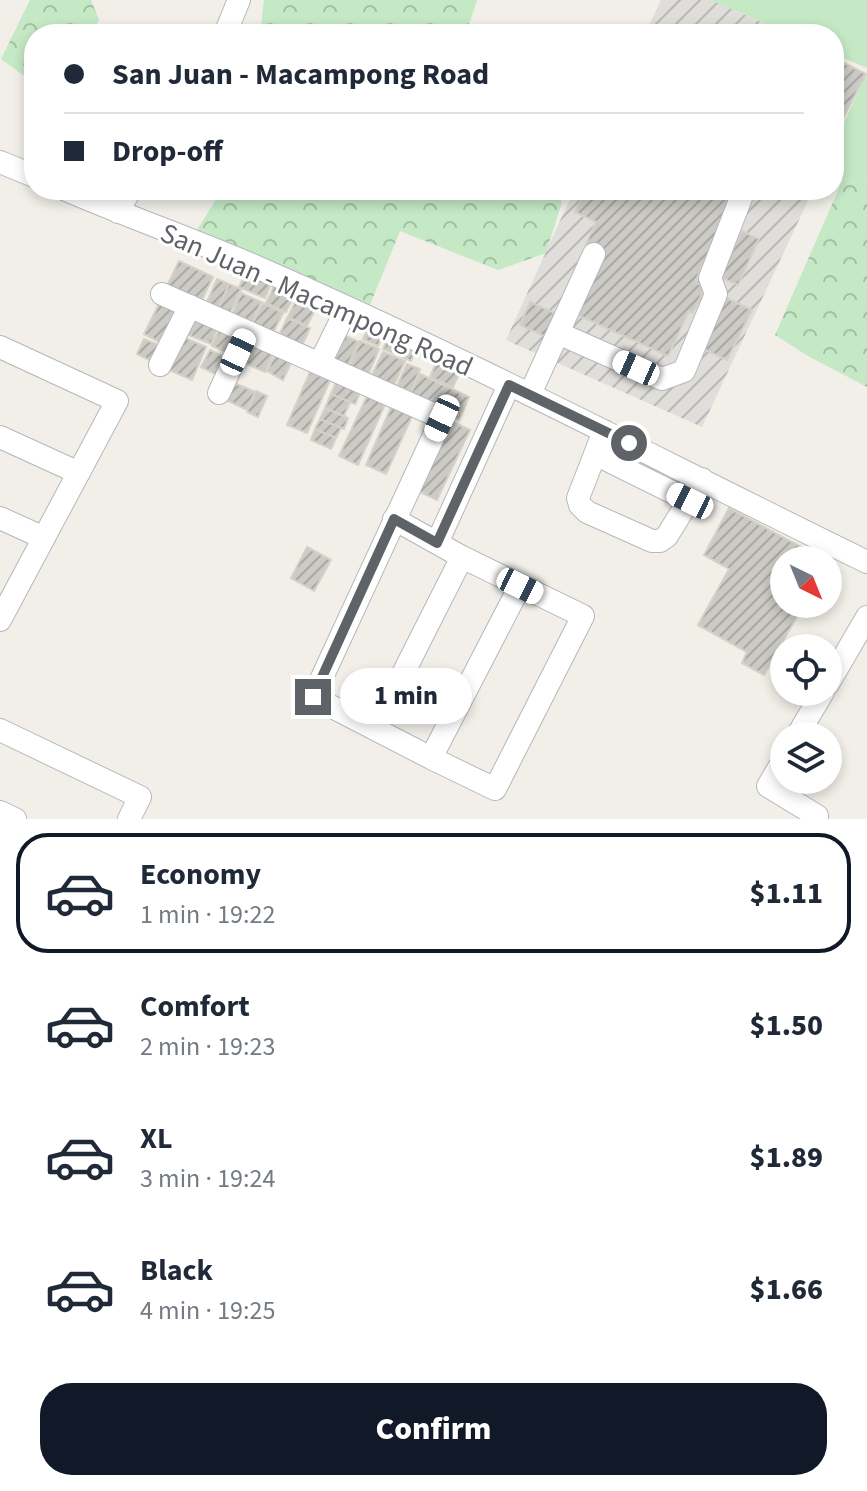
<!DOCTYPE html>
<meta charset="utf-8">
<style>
:root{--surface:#fff;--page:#f2f2f3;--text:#1f2937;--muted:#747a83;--line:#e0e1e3;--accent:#111827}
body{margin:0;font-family:"Source Sans 3",sans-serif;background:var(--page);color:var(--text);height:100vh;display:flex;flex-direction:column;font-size:30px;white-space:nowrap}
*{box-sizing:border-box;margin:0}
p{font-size:26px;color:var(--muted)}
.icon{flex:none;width:44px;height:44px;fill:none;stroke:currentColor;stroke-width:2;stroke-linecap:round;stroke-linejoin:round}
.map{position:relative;height:819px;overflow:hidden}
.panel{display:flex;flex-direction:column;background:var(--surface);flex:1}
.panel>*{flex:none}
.top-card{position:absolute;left:24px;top:24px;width:820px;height:176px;border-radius:32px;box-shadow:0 4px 12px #0003;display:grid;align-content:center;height:176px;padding:0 40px;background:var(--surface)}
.needle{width:52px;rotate:137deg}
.buttons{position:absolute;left:770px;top:546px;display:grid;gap:16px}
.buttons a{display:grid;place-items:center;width:72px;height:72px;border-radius:50%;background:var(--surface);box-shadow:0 4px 12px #0003;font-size:40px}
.end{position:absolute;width:36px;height:36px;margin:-18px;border:10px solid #5f6368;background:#fff;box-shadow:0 0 0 4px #fff}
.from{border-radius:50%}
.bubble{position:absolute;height:56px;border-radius:28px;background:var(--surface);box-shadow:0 4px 12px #0003;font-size:26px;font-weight:800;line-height:56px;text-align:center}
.car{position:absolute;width:24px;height:48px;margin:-24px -12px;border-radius:10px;box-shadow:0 0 6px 2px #0007;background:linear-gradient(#fff 24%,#345 0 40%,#fff 0 76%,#345 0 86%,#fff 0)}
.top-card b{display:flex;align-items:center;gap:28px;height:76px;font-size:30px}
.top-card b+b{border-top:2px solid var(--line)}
.top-card i{width:20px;height:20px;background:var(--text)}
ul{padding:14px 0 0;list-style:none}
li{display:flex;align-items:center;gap:24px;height:120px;margin:0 16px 12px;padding:0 24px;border:4px solid transparent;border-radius:32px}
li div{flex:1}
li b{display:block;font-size:30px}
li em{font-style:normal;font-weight:800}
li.on{border-color:var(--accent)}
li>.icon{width:72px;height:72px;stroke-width:1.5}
.button{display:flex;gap:16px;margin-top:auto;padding:16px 40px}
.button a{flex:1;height:92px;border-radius:32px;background:var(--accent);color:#fff;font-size:32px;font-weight:800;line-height:92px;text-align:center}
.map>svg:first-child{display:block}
</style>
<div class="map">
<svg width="867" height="819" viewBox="0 0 867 819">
<defs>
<pattern id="industrial-furrows" width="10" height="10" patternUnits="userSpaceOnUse" patternTransform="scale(2)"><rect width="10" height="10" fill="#e0deda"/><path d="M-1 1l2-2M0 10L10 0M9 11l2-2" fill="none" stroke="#b9b8b5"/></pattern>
<pattern id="forest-crowns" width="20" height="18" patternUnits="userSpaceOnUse" patternTransform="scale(2)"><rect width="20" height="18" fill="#c5e8c5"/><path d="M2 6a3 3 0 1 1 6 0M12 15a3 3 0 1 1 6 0" fill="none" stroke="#a3c0a4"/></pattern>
<pattern id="building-hatch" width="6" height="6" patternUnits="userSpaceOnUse" patternTransform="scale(2)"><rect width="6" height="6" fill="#cccac5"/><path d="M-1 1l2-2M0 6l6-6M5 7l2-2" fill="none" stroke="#a9a8a4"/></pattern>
</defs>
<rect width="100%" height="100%" fill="#f1efe8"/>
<!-- industrial -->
<path fill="url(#industrial-furrows)" d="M661,0h50l78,34h-144z
M574,190h239l-111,237 -196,-87z"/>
<!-- grass -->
<path fill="#c5e8c5" d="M711,0h156v68l-33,-14v-20h-45z
M867,73v111l-33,-7v-33z"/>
<!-- forest -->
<path fill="url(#forest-crowns)" d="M30,0h61l8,20 -8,14h-57v49l-33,-24z
M264,0h213l-11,34h-206z
M843,179l24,5v203l-59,-31 -33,-21z
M222,190h328l12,12 -16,51 -48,17 -98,-39 -30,74 -173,-75z"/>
<!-- building -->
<path fill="url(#building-hatch)" stroke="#d6d1c6" stroke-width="2" d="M835,58l31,16 -32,62v-77z
M586,190h136l12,6 -39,86 10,5 -12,26 -4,-2 -21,45 -95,-43 28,-62 -15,-7 10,-22 -21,-10z
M742,231l17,8 -21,46 -18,-8z
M179,261l34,16 -12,25 -34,-16z
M248,268l25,11 -8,19 -26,-11z
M217,279l12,5 -11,26 -12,-6z
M277,280l20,10 -11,22 -20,-9z
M229,284l12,5 -12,26 -11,-5z
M241,293l20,9 -9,21 -20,-8z
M720,295l32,15 -25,50 -32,-15z
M298,296l19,9 -10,21 -19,-9z
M160,302l20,11 -17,31 -19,-10z
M530,302l27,12 -11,23 -26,-12z
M263,303l20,10 -10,20 -20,-10z
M193,318l24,10 -6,16 -25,-10z
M287,318l23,10 -10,22 -23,-10z
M370,324l15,6 -7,16 -15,-7z
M219,330l19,8 -7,16 -19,-8z
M337,332l22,10 -12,25 -22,-11z
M391,332l27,12 -7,17 -28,-12z
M183,337l23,10 -14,33 -23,-10z
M144,339l19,8 -8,16 -18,-9z
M360,341l19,8 -10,24 -19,-7z
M248,342l25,11 -8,19 -25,-11z
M210,350l18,9 -9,17 -18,-9z
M383,352l22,9 -11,24 -22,-10z
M276,353l16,8 -9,19 -16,-9z
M438,358l24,10 -9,19 -23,-10z
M407,364l13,5 -9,23 -14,-6z
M310,372l20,8 -23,53 -20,-8z
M420,374l49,23 -10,23 -50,-23z
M337,380l24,11 -6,13 -24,-10z
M230,381l25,11 -8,18 -25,-12z
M256,391l11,5 -9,21 -11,-5z
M331,394l19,8 -6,14 -19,-8z
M368,394l18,8 -28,63 -19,-9z
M392,405l21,9 -27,60 -20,-9z
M325,408l23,10 -4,11 -24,-10z
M320,419l21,9 -5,10 -21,-9z
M447,419l23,11 -33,70 -23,-11z
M315,429l21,9 -5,11 -20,-9z
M729,508l96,52h-41v44h20l-40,71 -22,-12 5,-11 -49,-27 31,-56 -25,-14z
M307,547l24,13 -17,31 -23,-13z"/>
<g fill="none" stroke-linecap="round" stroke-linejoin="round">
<!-- minor casing -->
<g stroke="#b5b8bc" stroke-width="24">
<path id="minor" d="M225,34l14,-34
M0,162l34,14
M66,190c63,27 128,50 191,77 207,90 407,196 610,295
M118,212l12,-22
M162,294l280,124 -129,279 118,61 64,31 88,-173 -121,-59 -68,-38
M558,333l104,46 22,-8 32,-77 -6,-16 34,-88
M0,347l117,54 -117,219
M320,363l27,-55
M160,365l30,-59
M219,393l28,-61
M530,394l64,-140
M604,431l-26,67 2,7 7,7 65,29h8l7,-5 35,-57
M0,437l79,36
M595,454l95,47
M0,518l44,20
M437,543l72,-158
M828,684l39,-67
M375,729l87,-172
M0,730l140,67 -11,22
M797,736l26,-44
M431,758l89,-172
M784,759l-16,27 49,30 -2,3
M0,812l15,7"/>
</g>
<!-- minor -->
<use href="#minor" stroke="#fff" stroke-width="22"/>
</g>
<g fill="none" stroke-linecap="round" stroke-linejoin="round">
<!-- route -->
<path stroke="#5f6368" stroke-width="10" d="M313,697l81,-178 43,24 72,-158 120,58"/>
</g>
<g text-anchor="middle" stroke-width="6" stroke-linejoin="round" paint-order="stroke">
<!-- street labels -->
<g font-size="28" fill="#5f6368" stroke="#fff">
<text transform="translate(317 299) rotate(24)" y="10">San Juan - Macampong Road</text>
</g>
</g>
</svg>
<div class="buttons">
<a><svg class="needle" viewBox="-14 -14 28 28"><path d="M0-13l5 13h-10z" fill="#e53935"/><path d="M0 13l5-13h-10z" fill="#747a83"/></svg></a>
<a><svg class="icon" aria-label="locate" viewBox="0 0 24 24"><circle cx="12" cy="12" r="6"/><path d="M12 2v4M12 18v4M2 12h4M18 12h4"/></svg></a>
<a><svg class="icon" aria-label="layers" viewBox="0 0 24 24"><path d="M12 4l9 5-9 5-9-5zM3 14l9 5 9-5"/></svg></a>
</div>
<i class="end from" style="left:629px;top:443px"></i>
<i class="end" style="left:313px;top:697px"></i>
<div class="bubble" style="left:340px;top:668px;width:132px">1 min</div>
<i class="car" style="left:238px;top:352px;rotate:25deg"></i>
<i class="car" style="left:636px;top:368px;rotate:294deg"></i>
<i class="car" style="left:442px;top:418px;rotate:205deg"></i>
<i class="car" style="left:690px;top:501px;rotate:296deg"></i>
<i class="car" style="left:520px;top:586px;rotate:116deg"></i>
<div class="top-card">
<b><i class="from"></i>San Juan - Macampong Road</b>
<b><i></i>Drop-off</b>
</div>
</div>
<section class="panel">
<ul>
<li class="on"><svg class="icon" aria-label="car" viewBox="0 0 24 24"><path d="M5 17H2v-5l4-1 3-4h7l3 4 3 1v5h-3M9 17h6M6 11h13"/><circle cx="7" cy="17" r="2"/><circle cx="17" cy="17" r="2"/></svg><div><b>Economy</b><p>1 min · 19:22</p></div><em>$1.11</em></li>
<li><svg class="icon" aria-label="car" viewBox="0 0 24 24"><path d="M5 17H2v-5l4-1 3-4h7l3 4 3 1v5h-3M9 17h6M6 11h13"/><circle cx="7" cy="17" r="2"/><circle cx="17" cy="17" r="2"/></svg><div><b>Comfort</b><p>2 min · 19:23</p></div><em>$1.50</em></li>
<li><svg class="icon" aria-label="car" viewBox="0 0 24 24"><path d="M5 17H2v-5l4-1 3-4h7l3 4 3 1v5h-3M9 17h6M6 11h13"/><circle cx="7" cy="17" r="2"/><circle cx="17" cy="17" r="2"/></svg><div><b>XL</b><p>3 min · 19:24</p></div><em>$1.89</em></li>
<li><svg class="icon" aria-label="car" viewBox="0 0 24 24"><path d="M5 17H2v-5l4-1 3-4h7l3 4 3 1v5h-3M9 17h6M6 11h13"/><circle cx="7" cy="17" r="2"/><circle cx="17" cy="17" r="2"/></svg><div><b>Black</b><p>4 min · 19:25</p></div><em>$1.66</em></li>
</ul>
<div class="button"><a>Confirm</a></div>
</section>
